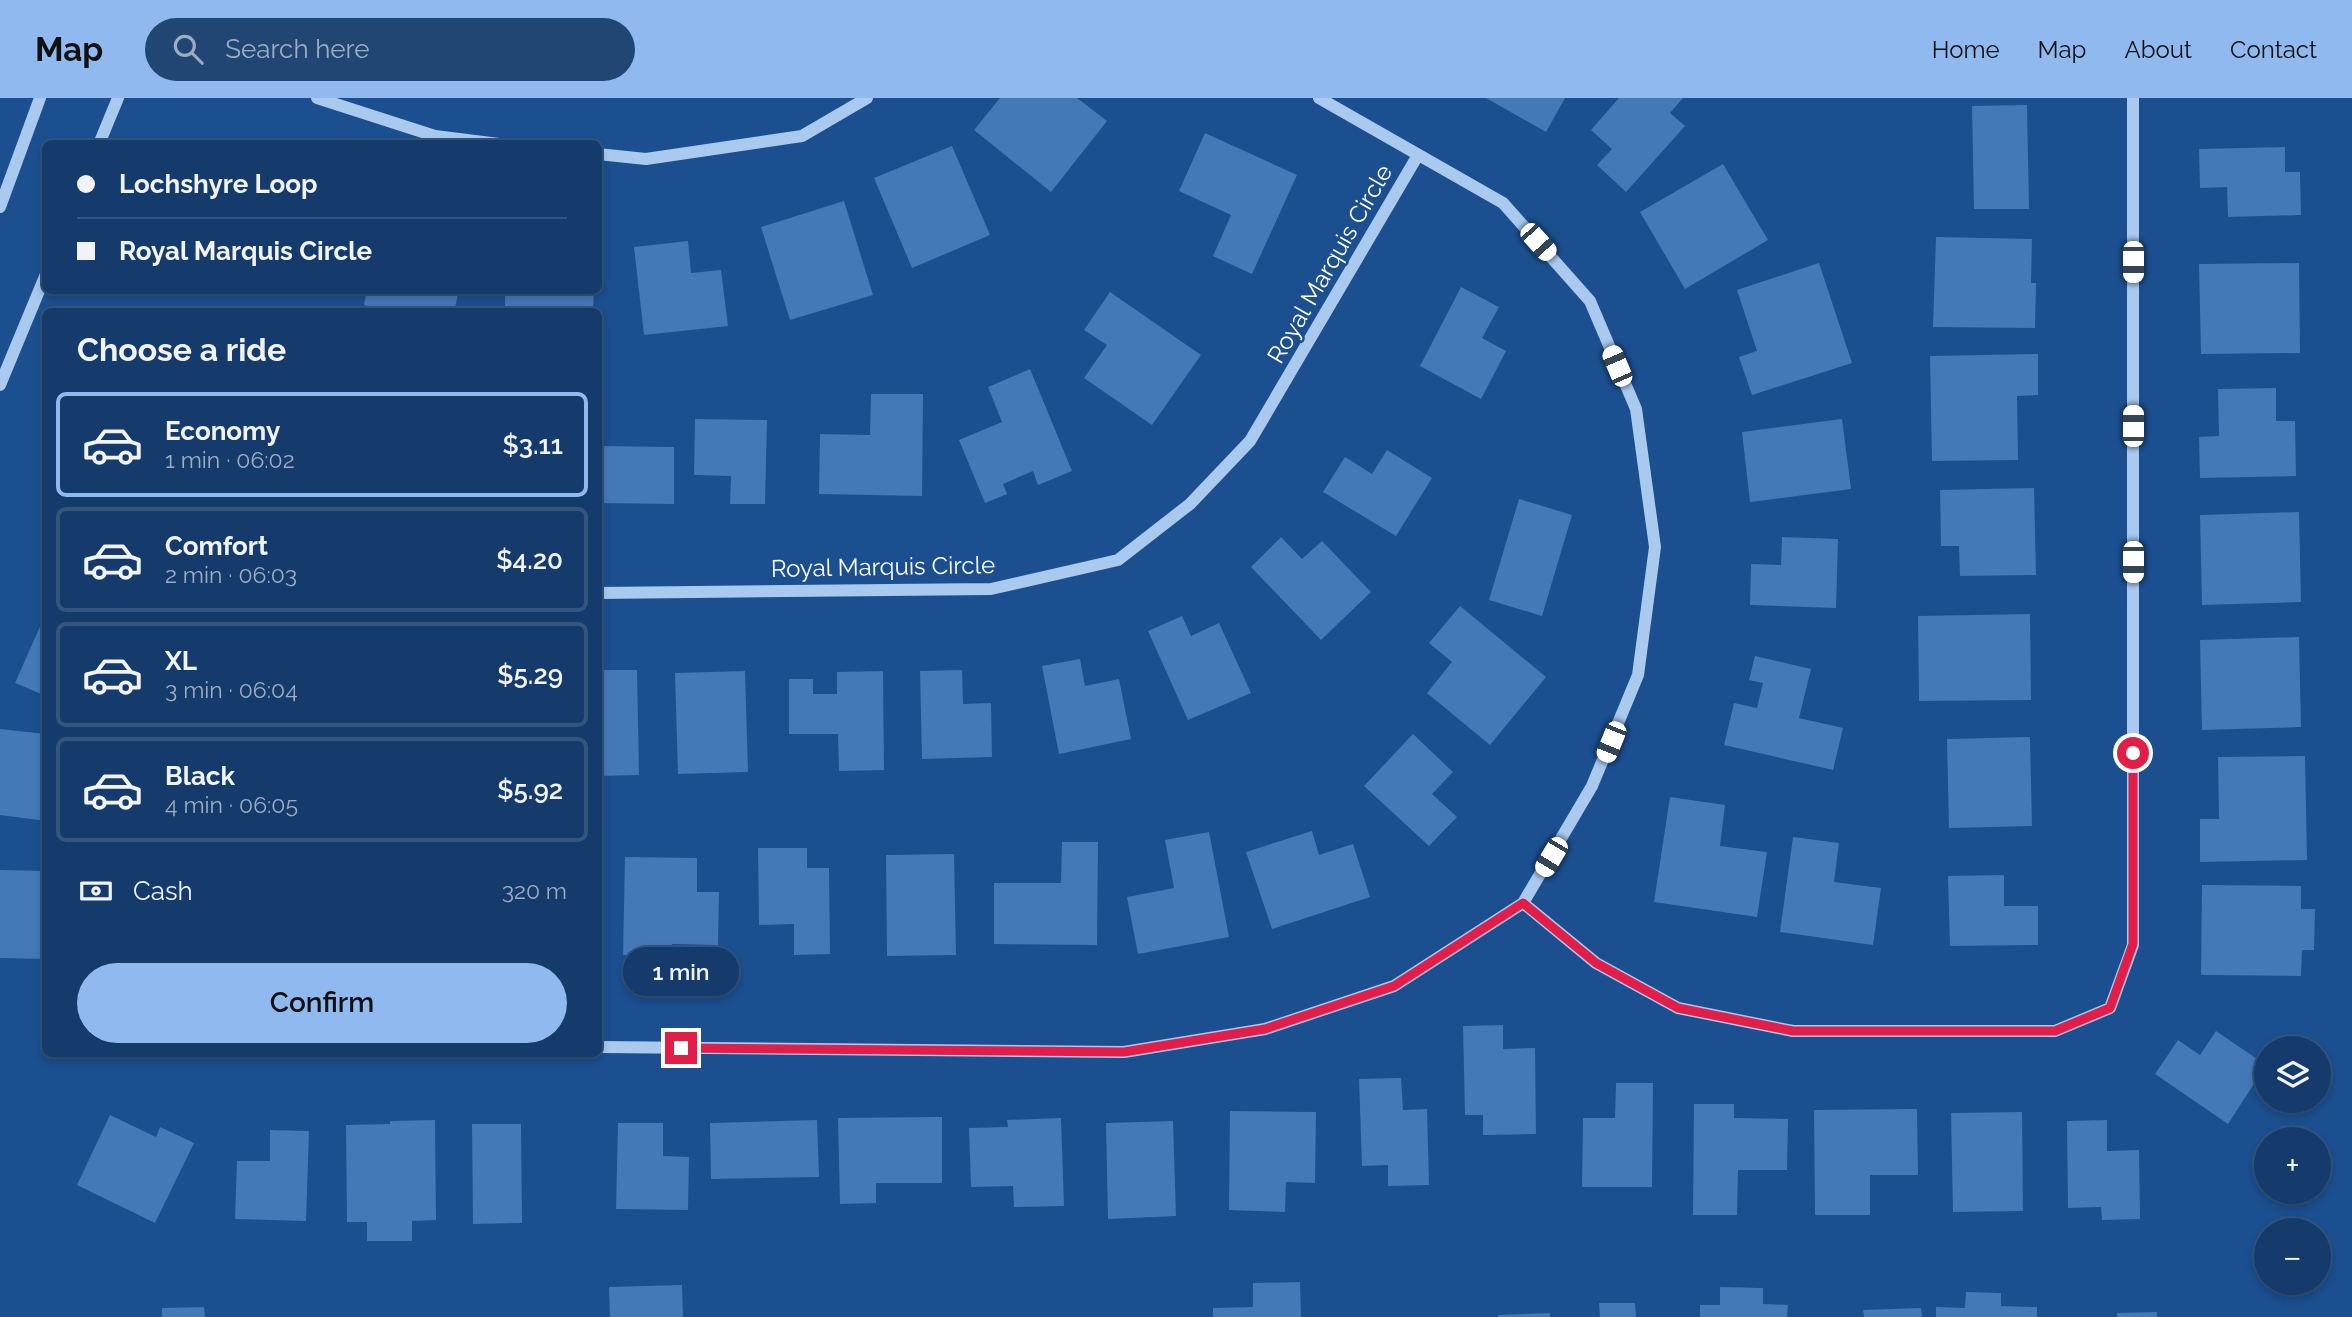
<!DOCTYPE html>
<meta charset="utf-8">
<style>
:root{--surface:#143b6b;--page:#214673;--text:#f1f3f6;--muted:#9dadc1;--line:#33557e;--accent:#90b9f0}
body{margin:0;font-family:Raleway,sans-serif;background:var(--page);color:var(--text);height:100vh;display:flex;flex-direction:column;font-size:26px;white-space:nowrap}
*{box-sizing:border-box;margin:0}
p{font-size:23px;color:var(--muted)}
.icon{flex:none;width:38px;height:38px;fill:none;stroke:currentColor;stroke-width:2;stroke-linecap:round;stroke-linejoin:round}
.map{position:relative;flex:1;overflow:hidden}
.panel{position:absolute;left:42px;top:210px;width:560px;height:749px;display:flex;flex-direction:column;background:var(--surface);border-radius:10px;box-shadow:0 4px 10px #0003,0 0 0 2px var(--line)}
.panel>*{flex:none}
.top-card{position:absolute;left:42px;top:42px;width:560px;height:154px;border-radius:10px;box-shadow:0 4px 10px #0003,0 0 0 2px var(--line);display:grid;align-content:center;height:154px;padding:0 35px;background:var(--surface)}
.controls{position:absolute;left:2254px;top:938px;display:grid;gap:14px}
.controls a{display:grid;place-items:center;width:77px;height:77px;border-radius:50%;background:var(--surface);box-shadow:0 4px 10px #0003,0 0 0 2px var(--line);font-size:35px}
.end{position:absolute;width:32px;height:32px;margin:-16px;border:9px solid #e11d48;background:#fff;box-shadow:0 0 0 4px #fff}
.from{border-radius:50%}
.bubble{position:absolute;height:49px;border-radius:24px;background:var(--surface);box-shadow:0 4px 10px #0003,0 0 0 2px var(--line);font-size:23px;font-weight:600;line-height:49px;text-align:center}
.car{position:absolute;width:21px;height:42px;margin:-21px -10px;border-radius:9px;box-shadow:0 0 5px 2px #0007;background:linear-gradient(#fff 24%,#345 0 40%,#fff 0 76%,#345 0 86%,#fff 0)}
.top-card b{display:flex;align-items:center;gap:24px;height:66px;font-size:26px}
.top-card b+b{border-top:2px solid var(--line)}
.top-card i{width:18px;height:18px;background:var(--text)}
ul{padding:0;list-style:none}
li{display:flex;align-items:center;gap:21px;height:105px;margin:0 14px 10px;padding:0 21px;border:4px solid var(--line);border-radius:10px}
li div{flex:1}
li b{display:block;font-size:26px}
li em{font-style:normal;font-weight:600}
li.on{border-color:var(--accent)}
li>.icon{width:63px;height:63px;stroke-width:1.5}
h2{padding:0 35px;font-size:32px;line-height:84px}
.pay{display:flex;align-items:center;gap:18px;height:77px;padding:0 35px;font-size:26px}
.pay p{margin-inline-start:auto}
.action{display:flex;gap:14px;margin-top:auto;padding:14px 35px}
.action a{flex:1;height:80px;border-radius:42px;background:var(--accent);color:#111;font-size:28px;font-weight:600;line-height:80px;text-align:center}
header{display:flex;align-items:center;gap:42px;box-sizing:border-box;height:98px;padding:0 35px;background:var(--accent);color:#111}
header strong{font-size:33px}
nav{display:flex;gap:38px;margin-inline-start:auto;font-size:24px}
.search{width:490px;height:63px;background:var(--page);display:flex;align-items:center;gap:18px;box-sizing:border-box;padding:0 24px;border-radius:38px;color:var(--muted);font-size:26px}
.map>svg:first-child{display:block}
</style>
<header>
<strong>Map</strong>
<div class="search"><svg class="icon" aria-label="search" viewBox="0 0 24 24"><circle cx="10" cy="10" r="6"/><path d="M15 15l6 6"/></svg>Search here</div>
<nav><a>Home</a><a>Map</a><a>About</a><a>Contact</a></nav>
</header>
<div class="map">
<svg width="2352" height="1219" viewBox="0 0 2352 1219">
<rect width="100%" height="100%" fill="#1b4f8f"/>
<!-- building -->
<path fill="#4478b7" d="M1000,0h77l30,23 -56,71 -77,-62z
M1486,0h79l-19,34z
M1619,0h64l-13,15 15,13 -59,66 -29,-27 15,-16 -21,-19z
M2027,7l2,104h-55l-2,-103z
M1205,35l92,42 -45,99 -39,-18 18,-41 -52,-24z
M952,48l38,89 -78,33 -38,-90z
M2285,49v25h15l1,43 -73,2 -1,-30 -27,1 -1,-39z
M1723,66l45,76 -83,49 -45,-77z
M844,103l29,94 -83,25 -29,-93z
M1936,139l96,2 -1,44h5l-1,45 -102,-1z
M688,143l3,32 30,-3 7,56 -84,9 -10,-88z
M1819,165l33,100 -100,32 -13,-38 18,-6 -20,-61z
M2299,165l1,90 -99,1 -2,-90z
M1461,189l38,20 -17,31 24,13 -25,48 -61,-33z
M367,192h92l-5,22h-62l-28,-7z
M505,192h89l-1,22h-88z
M1110,194l91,63 -49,70 -68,-47 23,-33 -23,-15z
M2038,256v41l-21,1 1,64 -86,1 -2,-105z
M1030,271l42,102 -34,14 -5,-14 -30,13 4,10 -22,9 -26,-63 43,-18 -14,-35z
M2276,290v33h19l1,55 -96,2 -1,-41 20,-1 -1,-47z
M871,296h52l-1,102 -103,-2 1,-60 50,1z
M695,321l72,1 -2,84h-35l1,-28 -37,-1z
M1842,321l9,70 -101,13 -8,-70z
M598,348l76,1v57l-76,-1z
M1387,352l45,28 -36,58 -73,-44 22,-35 27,17z
M2034,390l2,87 -76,1 -1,-30h-18l-1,-56z
M1519,401l53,16 -30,101 -53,-16z
M2299,414l2,90 -99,3 -2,-90z
M1281,439l21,22 20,-18 49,51 -50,48 -70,-73z
M1782,439l56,2 -2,69 -86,-3 1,-41 30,1z
M1460,508l86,71 -56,68 -63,-52 25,-31 -23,-19z
M46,515v83l-31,-13z
M2030,516l1,86 -112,1 -1,-85z
M1182,518l9,20 28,-13 32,70 -63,27 -40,-89z
M2299,539l2,90 -99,3 -2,-90z
M1755,558l56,13 -12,49 44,10 -10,42 -109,-25 10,-42 23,5 6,-25 -14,-3z
M1080,561l5,27 34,-7 12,60 -72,15 -17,-88z
M598,572h39l2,105 -41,1z
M962,572l1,34 28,-1 1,54 -70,2 -2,-88z
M745,573l3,101 -70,2 -3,-101z
M883,573l1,99 -45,1 -1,-37h-49v-55h24v15h24v-22z
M0,631l46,5v87l-46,-6z
M1413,636l40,38 -21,22 25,23 -28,29 -65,-60z
M2030,639l2,89 -83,2 -2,-89z
M2305,658l2,104 -107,2v-43h19l-1,-62z
M1670,699l55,8 -5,41 47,6 -10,65 -103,-15z
M1312,733l7,24 34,-11 17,53 -98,32 -26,-77z
M1209,734l20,105 -91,17 -11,-57 47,-9 -9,-48z
M1793,739l46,6 -5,39 47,6 -8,57 -93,-13z
M1062,744h36l-1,103 -103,-1v-61h67z
M758,750h49v20h22l1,86 -36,1v-31l-35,1z
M954,756l2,101 -69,1 -1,-101z
M625,759l72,1v34h22l-1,53 -46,-1v12l-49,-1z
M0,772l46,1v88l-46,-1z
M2004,777v31h34v39l-88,1 -2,-70z
M2202,787l99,1v23h14l-1,41h-12l-1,26 -100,-1z
M1503,927v24l32,-1 1,86 -53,1v-20h-18l-2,-89z
M2216,933l50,34 -38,59 -73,-50 23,-34 22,15z
M1401,980l2,32 24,-1 2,76 -41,1v-21l-26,1 -3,-87z
M1616,985h37l-1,104h-70l1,-69h32z
M1694,1006h40v14l54,1 -1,51h-49l-1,45h-44z
M1917,1011l1,66h-48v40h-55l-1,-105z
M1230,1013l86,1 -1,71 -29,-1 -1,30 -56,-2z
M2022,1014l1,99 -70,1 -2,-99z
M110,1017l46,22 4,-10 34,16 -39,80 -78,-38z
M942,1019v66h-66v20l-36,1 -2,-86z
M1061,1020l3,88 -50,1 -1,-21 -42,1 -2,-59 39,-1 -1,-7z
M435,1022l1,100 -24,1v20h-45v-19h-20l-1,-97 44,-1v-3z
M817,1022l2,57 -108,2 -1,-56z
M2107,1022v31l32,-1 1,69 -38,1 -1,-13 -33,1 -1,-87z
M1173,1023l3,95 -68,3 -2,-96z
M618,1025h45v33l26,1 -1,53 -72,-1z
M472,1026h49l1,99 -49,1z
M270,1032l39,1 -3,90 -71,-2 2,-58h33z
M1300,1184l1,35h-88v-9l40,-1v-24z
M682,1187l1,32h-73l-1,-30z
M1720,1189l43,1v16l25,1 -1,12h-87v-12h20z
M1966,1194l35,1v13l36,1v10h-101v-10l29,1z
M1599,1205h36l1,14h-36z
M204,1209l1,10h-43v-9z
M1921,1210l1,9h-58l-1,-7z
M2157,1214v5h-40v-4z
M1550,1215v4h-52v-2z"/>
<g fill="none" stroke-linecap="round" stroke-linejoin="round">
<!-- minor -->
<path stroke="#a9c9ee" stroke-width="12" d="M317,0l118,38 64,8
M99,46l19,-46
M598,56l48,5 156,-23 65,-38
M0,109l40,-109
M0,287l46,-111
M598,495l393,-4 127,-29 72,-56 60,-63 168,-286
M1523,805l73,60 82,45 115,23h262l55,-23 23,-63v-847
M598,949l526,5 141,-23 129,-43 129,-83 69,-117 46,-111 17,-128 -19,-138 -46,-108 -87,-98 -184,-105"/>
</g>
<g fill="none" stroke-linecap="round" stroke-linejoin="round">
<!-- route -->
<path stroke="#e11d48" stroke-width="9" d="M681,950l443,4 141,-23 129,-43 129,-83 73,60 82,45 115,23h262l55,-23 23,-64v-191"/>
</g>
<g text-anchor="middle" stroke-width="5" stroke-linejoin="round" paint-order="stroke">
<!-- street labels -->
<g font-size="24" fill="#fff" stroke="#1b4f8f">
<text transform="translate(1330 166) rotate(-60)" y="8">Royal Marquis Circle</text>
<text transform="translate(883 469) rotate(-1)" y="8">Royal Marquis Circle</text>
</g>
</g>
</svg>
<div class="controls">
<a><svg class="icon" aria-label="layers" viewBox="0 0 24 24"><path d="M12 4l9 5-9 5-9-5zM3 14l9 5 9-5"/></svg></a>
<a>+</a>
<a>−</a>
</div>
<i class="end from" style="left:2133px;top:655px"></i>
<i class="end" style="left:681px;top:950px"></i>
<div class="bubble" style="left:623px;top:849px;width:116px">1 min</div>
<i class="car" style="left:1538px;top:144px;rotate:138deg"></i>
<i class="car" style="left:2133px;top:164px;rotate:180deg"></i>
<i class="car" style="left:1617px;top:268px;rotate:337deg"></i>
<i class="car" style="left:2133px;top:328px;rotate:0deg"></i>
<i class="car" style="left:2133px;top:464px;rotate:180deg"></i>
<i class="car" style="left:1611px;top:644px;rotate:202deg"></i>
<i class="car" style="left:1551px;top:759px;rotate:211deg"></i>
<div class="top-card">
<b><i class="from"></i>Lochshyre Loop</b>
<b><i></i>Royal Marquis Circle</b>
</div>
<section class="panel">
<h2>Choose a ride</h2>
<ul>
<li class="on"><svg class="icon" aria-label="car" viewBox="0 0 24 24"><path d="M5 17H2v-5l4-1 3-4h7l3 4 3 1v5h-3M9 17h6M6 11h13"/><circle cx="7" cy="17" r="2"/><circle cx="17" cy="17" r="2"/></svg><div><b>Economy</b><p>1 min · 06:02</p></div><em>$3.11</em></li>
<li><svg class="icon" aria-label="car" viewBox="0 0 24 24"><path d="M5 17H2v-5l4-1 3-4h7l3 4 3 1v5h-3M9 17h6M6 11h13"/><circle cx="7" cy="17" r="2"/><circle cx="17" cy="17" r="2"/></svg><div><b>Comfort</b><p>2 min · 06:03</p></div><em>$4.20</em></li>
<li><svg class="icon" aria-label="car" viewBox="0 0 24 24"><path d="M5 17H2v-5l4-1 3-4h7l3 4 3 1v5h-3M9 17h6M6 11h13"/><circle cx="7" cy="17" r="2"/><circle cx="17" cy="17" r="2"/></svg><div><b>XL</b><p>3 min · 06:04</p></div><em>$5.29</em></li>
<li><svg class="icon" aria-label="car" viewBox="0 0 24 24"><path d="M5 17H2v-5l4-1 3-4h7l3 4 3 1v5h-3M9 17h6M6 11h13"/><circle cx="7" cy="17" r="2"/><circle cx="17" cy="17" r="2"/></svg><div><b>Black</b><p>4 min · 06:05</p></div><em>$5.92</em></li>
</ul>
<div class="pay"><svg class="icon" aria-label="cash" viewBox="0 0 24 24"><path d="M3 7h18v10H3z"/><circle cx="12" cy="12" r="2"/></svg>Cash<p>320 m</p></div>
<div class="action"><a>Confirm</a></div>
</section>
</div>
